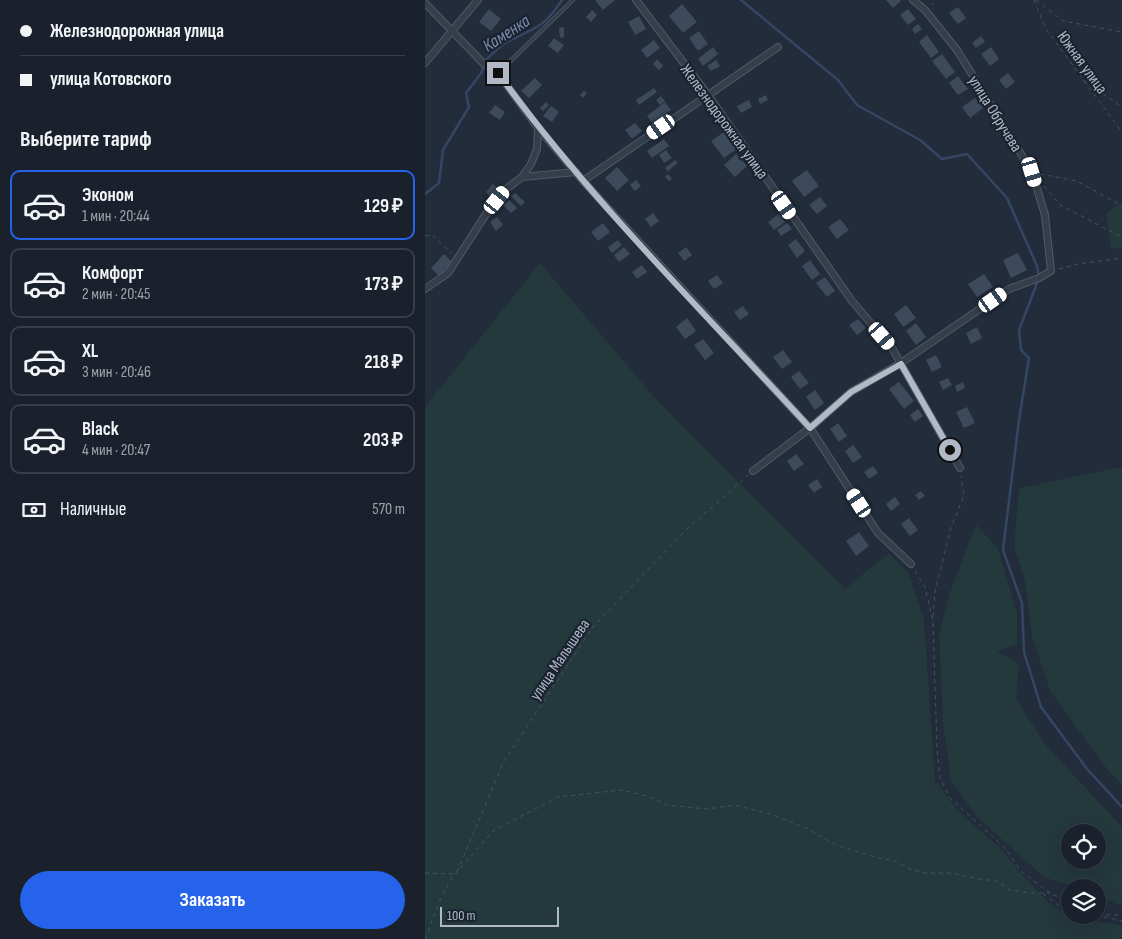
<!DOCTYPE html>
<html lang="ru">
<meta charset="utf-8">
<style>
:root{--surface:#1a212c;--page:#232934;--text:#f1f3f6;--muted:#9fa3a9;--line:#383e48;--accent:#2563eb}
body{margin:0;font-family:"Sofia Sans Condensed",sans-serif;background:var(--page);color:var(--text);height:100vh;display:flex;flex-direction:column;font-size:19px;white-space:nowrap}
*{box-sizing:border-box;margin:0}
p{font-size:16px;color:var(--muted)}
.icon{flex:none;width:28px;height:28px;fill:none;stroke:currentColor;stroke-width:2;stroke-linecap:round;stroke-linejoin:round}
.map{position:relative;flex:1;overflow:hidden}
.panel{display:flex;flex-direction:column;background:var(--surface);width:425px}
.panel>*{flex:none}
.banner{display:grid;align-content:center;height:110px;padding:0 20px;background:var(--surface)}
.tools{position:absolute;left:636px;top:824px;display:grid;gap:10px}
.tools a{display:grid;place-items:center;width:45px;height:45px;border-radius:50%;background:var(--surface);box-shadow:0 5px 20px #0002,0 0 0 1px var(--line);font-size:25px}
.scale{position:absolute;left:15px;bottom:12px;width:119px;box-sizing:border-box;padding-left:5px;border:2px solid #b1b9c7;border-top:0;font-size:14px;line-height:18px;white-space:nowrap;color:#b1b9c7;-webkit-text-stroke:4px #1b2330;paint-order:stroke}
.end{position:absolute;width:22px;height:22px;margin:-11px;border:6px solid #b1b9c7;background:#111;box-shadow:0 0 0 2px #111}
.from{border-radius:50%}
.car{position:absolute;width:15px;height:30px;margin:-15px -8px;border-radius:6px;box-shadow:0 0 4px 1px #0007;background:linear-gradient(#fff 24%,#345 0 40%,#fff 0 76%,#345 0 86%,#fff 0)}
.banner b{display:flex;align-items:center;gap:18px;height:48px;font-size:19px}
.banner b+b{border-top:1px solid var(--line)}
.banner i{width:12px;height:12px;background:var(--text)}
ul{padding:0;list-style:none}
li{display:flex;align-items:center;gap:15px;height:70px;margin:0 10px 8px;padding:0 10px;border:2px solid var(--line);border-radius:10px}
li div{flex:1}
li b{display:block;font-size:19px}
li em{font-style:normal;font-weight:700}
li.selected{border-color:var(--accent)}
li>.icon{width:45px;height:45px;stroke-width:1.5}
h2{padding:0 20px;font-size:22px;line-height:60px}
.pay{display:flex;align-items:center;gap:12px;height:55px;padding:0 20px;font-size:19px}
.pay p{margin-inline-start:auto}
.button{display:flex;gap:10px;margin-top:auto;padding:10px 20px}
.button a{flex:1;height:58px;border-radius:30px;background:var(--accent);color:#fff;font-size:20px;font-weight:700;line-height:58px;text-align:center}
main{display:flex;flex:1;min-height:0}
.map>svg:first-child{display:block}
</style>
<main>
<section class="panel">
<div class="banner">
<b><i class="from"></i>Железнодорожная улица</b>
<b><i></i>улица Котовского</b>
</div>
<h2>Выберите тариф</h2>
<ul>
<li class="selected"><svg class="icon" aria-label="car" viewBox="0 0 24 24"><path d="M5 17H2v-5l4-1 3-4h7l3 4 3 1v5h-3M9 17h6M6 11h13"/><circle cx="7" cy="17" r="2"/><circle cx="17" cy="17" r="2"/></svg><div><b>Эконом</b><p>1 мин · 20:44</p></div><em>129 ₽</em></li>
<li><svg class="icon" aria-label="car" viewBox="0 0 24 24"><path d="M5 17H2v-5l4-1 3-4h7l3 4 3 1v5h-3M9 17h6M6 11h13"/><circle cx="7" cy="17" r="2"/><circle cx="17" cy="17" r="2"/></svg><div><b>Комфорт</b><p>2 мин · 20:45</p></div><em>173 ₽</em></li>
<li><svg class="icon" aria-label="car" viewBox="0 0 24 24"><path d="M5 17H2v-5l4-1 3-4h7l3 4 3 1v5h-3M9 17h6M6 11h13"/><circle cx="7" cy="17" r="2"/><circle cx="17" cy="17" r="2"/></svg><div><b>XL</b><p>3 мин · 20:46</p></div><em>218 ₽</em></li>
<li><svg class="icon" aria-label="car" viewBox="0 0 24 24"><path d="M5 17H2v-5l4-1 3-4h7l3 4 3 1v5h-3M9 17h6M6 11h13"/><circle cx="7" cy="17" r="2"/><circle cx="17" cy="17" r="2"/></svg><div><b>Black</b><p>4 мин · 20:47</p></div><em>203 ₽</em></li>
</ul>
<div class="pay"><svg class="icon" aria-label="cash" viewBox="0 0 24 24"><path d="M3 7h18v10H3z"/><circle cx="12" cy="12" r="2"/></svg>Наличные<p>570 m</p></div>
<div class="button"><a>Заказать</a></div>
</section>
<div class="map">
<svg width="697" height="939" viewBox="0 0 697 939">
<rect width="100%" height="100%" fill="#222c3b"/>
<!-- green -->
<path fill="#24393c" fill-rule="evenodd" d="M697,202v47l-11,-1 -5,-35z
M115,263l115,135 190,191 44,-36 20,21 15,46 11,162c8,4 16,22 24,30 13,12 27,23 40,35 19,20 45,59 71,68 16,5 35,7 52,11v13h-697v-532z
M697,467v318l-15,-16 -57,-78 -18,-55 -7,-55 -11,-34 5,-59z
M551,525l22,23 19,66v30l-20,7 22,13 -3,35 29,45 77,83v79l-24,-9 -1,-9 -24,-1 -29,-10 -67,-60 -26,-37 -8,-57 -4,-89 10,-39zM672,832v28h-27v-28z"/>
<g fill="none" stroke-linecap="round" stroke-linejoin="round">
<!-- stream -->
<path stroke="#354663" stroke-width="2.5" d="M316,0l97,80 19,25 63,35 22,19 25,-5 40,44 30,68 2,12 -20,52 2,20 8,8 -10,62 -16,130 19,53 2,49 17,55 46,62 35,38
M0,194l14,-11 4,-33 26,-43 -3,-14 16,-21 1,-9c7,-7 15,-16 24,-21 27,-14 37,-14 55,-42"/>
</g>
<!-- building -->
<path fill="#3d4a5b" d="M170,0h20l-12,10z
M461,0h14l1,1 -8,7z
M257,4l15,18 -14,11 -14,-17z
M533,7l8,11 -8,6 -9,-11z
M64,9l12,10 -10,12 -12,-9z
M483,9l8,10 -8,6 -8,-10z
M167,10l5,5 -6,7 -5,-5z
M214,16l7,13 -11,6 -7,-13z
M493,24l4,5 -7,5 -3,-5z
M139,27v10l-4,1 -1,-10z
M274,31l9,13 -10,7 -9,-13z
M502,35l12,17 -8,6 -12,-16z
M556,36l4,6 -9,6 -4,-5z
M129,38l10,7 -6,8 -10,-7z
M229,40l6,8 -13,10 -6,-8z
M288,47l5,7 -15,12 -5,-7z
M566,47l8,12 -9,7 -9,-12z
M517,54l13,18 -9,7 -14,-18z
M232,59l6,7 -4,4 -6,-6z
M291,60l4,6 -9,5 -4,-5z
M583,73l7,9 -9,7 -7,-9z
M533,76l10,13 -10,6 -9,-12z
M110,78l7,7 -13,13 -8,-7z
M229,88l3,4 -18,13 -3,-5z
M159,91l3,2 -4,5 -3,-3z
M341,95l2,5 -8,4 -2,-5z
M236,96l4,5 -5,4 -4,-5z
M550,98l8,10 -13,10 -8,-11z
M324,100l3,7 -11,6 -4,-7z
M121,102l3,3 -6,6 -3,-3z
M240,102l6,8 -18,14 -6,-8z
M70,105l10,7 -5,8 -11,-7z
M126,106l8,6 -7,10 -9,-6z
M210,123l7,8 -10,8 -7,-9z
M299,132l13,17 -13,9 -13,-17z
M239,139l5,7 -17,12 -5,-7z
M241,150l6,8 -8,5 -5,-8z
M311,154l11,12 -12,11 -11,-12z
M250,160l3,3 -10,8 -3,-3z
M192,167l12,13 -12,11 -12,-13z
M382,170l12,16 -15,11 -12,-16z
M243,174l4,5 -3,2 -4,-4z
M211,180l5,6 -6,5 -5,-6z
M68,184l9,7 -8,9 -8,-8z
M90,193l10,9 -4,4 -10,-10z
M395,197l7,9 -10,8 -8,-9z
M84,200l8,8 -6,5 -8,-8z
M228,213l6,8 -8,6 -6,-8z
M354,214l6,8 -11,8 -6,-8z
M72,217l6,8 -7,6 -6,-9z
M415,219l9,11 -12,9 -9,-12z
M178,223l7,9 -12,9 -7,-9z
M362,223l5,6 -11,7 -4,-6z
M371,239l9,12 -8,7 -9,-13z
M193,240l4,5 -10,8 -4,-6z
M199,247l6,7 -11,8 -5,-7z
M261,247l6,8 -8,6 -6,-8z
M593,253l9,17 -16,8 -8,-18z
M19,254l8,8 -13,14 -8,-8z
M385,260l10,14 -8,6 -10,-14z
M217,265l5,7 -10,7 -5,-7z
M559,274l9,13 -16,10 -9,-13z
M292,275l6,8 -9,6 -6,-8z
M400,277l10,14 -8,6 -11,-14z
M481,305l10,13 -13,9 -9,-13z
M318,306l6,8 -9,6 -6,-8z
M262,318l9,13 -11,8 -9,-12z
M433,319l8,9 -9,7 -8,-10z
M491,323l10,14 -10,8 -10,-14z
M552,327l5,11 -11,6 -5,-11z
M278,339l11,14 -9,7 -11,-15z
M358,350l9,12 -10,7 -9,-12z
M511,355l6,12 -10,5 -6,-12z
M374,371l10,12 -9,6 -9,-12z
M523,378l4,7 -9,5 -4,-8z
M474,382l15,19 -10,8 -15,-20z
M538,382l2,6 -8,4 -2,-6z
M390,390l9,13 -9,7 -9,-13z
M542,407l8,16 -11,5 -8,-16z
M493,409l5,7 -8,6 -5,-7z
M413,423l9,13 -8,6 -9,-13z
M428,445l9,12 -9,6 -8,-12z
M371,454l8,10 -10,7 -7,-10z
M448,466l5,7 -9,6 -5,-7z
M392,479l5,8 -8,6 -6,-8z
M496,491l4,5 -6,4 -4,-5z
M470,497l5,7 -9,7 -5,-7z
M484,518l9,12 -8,6 -9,-12z
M434,532l10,14 -13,10 -10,-15z"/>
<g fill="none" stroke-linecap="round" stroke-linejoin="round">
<!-- lane casing -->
<g stroke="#515966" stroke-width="4.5">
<path id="lane" d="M73,73l75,-73"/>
</g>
<!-- street casing -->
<g stroke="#515966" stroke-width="8">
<path id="street" d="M211,0l72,95 144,206 40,47 68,120
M0,3l58,60 8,7 7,3 40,55 45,53 227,247 68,105 33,31
M0,63l53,-63
M97,177l54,-5
M158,181l195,-134
M0,289l23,-16 40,-62 18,-22 16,-12 9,-13 6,-15 1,-21
M328,471l57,-43 41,-36 50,-29 108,-74 30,-11 12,-7 -6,-56 -13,-43 -75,-122 -32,-40 -12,-10"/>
</g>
<!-- path -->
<path stroke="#415659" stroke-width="1" stroke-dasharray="4 4" stroke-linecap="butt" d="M609,0l12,29 76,103
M611,0l27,21 59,11
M506,5l6,-5
M658,80l39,27
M615,174l37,7 45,25
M619,186l16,19 62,32
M0,236l7,-1 20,18
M634,269l19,-5 44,-6
M490,571l10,16 8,34 4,128 3,29 10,20 54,49 18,25 28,21 20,10
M508,617l2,-26 16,-63 13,-33 -3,-19
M32,872l47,-111 89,-134 93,-97 62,-55
M0,873l29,1
M618,894l19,14 8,2
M671,915l26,6
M673,915h24
M0,939l15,-39 11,-21 42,-48 65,-34 64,-7 25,6 20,9 40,4 27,-4 36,9 36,14 30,17 43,13 16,3 15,8 15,4h26l34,7h10l15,10 21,3h19"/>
<!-- lane -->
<use href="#lane" stroke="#353e4b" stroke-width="3"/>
<!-- street -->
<use href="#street" stroke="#353e4b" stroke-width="6"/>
</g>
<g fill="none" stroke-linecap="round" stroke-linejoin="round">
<!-- route -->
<path stroke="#b1b9c7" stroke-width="6" d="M73,73c92,127 206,239 312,355l41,-36 50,-28 49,86"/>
</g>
<g text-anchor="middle" stroke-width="4.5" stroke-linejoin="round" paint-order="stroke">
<!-- street labels -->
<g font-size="16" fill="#b1b9c7" stroke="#1b2330">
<text transform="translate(658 62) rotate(54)" y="6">Южная улица</text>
<text transform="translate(571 113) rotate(58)" y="6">улица Обручева</text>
<text transform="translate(300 121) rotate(54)" y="6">Железнодорожная улица</text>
<text transform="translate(134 659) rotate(-56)" y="6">улица Малышева</text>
</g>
<!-- water labels -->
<g font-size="18" font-style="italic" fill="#788eb0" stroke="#1b2330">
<text transform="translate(81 33) rotate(-33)" y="6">Каменка</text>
</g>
</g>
</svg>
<div class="tools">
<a><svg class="icon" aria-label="locate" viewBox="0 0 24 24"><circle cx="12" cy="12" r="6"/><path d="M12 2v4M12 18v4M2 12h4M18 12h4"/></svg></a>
<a><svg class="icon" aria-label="layers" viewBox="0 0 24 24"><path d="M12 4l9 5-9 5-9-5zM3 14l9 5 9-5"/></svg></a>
</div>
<div class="scale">100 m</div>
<i class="end from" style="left:525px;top:450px"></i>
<i class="end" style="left:73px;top:73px"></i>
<i class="car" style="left:236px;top:127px;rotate:235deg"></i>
<i class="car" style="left:607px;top:172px;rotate:163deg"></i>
<i class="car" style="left:72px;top:200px;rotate:39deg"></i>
<i class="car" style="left:359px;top:205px;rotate:145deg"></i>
<i class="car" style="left:568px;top:300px;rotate:55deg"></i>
<i class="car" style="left:457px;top:336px;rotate:139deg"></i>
<i class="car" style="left:434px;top:503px;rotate:327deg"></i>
</div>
</main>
